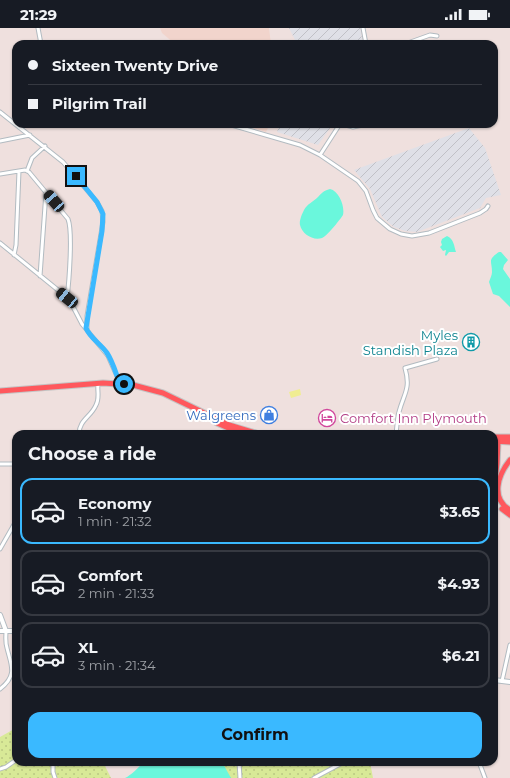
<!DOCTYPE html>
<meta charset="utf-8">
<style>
:root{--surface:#171b24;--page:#242831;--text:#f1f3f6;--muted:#9ea1a6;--line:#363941;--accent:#3ab9ff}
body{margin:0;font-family:Montserrat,sans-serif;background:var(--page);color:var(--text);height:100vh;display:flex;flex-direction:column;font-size:15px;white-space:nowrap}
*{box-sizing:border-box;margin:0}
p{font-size:13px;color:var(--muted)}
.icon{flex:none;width:22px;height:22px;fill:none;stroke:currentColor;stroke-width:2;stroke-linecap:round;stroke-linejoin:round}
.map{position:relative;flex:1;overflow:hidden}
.drawer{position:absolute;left:12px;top:402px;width:486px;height:336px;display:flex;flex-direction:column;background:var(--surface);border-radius:12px;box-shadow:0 1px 3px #0004}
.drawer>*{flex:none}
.banner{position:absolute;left:12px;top:12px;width:486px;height:88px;border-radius:12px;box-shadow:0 1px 3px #0004;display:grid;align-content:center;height:88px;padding:0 16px;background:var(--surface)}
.end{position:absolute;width:18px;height:18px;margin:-9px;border:5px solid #3ab9ff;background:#111;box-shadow:0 0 0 2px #111}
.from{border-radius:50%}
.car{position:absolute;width:12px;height:24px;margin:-12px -6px;border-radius:5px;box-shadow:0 0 3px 1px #0007;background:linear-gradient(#222 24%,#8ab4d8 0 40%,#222 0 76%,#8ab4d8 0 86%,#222 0)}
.banner b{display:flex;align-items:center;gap:14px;height:38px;font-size:15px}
.banner b+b{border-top:1px solid var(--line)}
.banner i{width:10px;height:10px;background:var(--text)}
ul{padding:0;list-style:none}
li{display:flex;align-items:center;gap:12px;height:66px;margin:0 8px 6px;padding:0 8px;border:2px solid var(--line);border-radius:12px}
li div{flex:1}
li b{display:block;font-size:15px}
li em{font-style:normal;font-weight:700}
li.selected{border-color:var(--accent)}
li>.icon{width:36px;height:36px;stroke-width:1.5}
h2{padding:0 16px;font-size:18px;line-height:48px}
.cta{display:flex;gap:8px;margin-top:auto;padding:8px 16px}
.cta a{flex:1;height:46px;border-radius:12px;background:var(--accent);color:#111;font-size:16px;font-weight:700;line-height:46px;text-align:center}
.status{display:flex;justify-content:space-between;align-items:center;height:28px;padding:0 20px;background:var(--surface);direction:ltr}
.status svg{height:11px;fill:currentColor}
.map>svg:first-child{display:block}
</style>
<div class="status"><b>21:29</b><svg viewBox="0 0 49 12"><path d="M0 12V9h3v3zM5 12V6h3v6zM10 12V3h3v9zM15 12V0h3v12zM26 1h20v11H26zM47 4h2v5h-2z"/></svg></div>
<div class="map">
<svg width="510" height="750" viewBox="0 0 510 750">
<defs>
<pattern id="industrial-furrows" width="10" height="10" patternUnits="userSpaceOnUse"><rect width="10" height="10" fill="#dfe0e7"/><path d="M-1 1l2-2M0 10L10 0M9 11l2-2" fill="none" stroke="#c0c0c6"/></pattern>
<pattern id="grass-dots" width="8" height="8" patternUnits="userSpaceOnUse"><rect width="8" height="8" fill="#d8e997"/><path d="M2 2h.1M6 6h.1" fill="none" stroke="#bac882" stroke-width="1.8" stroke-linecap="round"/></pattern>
</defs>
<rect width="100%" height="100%" fill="#efe0de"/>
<!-- industrial -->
<path fill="url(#industrial-furrows)" d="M289,0h71l3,16h-66z
M280,96h53l-15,21 -41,-13z
M469,100l16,20 16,47 -15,3 -6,10 -63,24 -12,-1 -11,-4 -12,-10 -12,-28 -16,-19z"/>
<!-- education -->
<path fill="#f1d4cc" d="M160,0h109l2,16h-96l-13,-11z
M240,96h30l-4,8z"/>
<!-- grass -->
<path fill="url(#grass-dots)" d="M16,700v34h87l8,16h-111v-41z
M157,734h213l3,16h-223z"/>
<!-- pitch -->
<path fill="#f0ed92" d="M300,361l1,6 -10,3 -2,-6z"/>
<!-- water -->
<path fill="#6af7dc" d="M330,161c9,2 15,17 13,26 -4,6 -16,21 -21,23 -9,3 -20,-4 -22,-13 -1,-4 2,-11 4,-15 3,-6 9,-8 14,-13 4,-4 5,-6 12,-8z
M447,208c7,3 7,10 9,16h-7l-3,4 -1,-1 1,-5 -3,1 -3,-4 2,-2 -1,-3 1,-3z
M499,224h2l7,8 -4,5 -1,4 7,10v28l-11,-11 -6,-2 -4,-12c1,-3 3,-7 3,-10 0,-11 -5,-12 7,-20z
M144,734h78l9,16h-106c5,-2 14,-11 19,-16z"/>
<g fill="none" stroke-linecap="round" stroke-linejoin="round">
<!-- street casing -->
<g stroke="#b2bbc1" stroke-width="5">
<path id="street" d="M38,0l3,16
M363,0l3,16
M405,16l25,-9 7,1
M0,84l63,50 34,40 5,9 1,11 -16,94v14
M228,96l72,21 20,10 38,26 8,10 7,19 4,8 13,11 11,5 11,2 17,-3 51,-20 6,-4 2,-3
M342,96l11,3 15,-3
M0,113l30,-6
M320,127l20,-31
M27,143l5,-13 13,-12
M0,146l25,-4 4,2 39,47c5,13 1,63 -1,79
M0,215l69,56 13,25 26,32 12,27v4
M14,227l2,-10 3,-74
M40,248l6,-84
M79,406c0,-14 12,-17 17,-29 4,-7 1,-14 2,-21
M396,406c1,-7 1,-15 3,-22 5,-19 12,-23 6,-44l32,-9
M0,436h16
M0,521l16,-28
M502,653l8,-36
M0,661c18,-14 11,-24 7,-41 -2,-6 -1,-11 -1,-17
M53,734v10l2,6
M239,734l1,16
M479,734l6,16
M0,741l6,-2 10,-7
M314,750l30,-16"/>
</g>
<!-- secondary casing -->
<g stroke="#b2bbc1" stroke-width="6">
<path id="secondary" d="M0,587l6,16
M0,603h16
M494,652l16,2"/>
</g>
<!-- highway casing -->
<g stroke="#c4c4c4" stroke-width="7">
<path id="highway" d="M0,363l103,-8 30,2 30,8 66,32 30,9
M217,395l25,11
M494,409h16
M494,413l16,1
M510,432c-12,15 -20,38 0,50
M494,458l3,-22 1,-22 1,-5
M502,481l8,6"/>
</g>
<!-- street -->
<use href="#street" stroke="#fff" stroke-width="3"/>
<!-- secondary -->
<use href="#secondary" stroke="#fff" stroke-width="4"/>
<!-- highway -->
<use href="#highway" stroke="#ff585d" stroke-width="5"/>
</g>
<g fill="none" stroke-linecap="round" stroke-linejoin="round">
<!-- route -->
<path stroke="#3ab9ff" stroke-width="5" d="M76,148l21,26 6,12 -1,17 -16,97c4,10 15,16 21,25 6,9 9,21 13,31h4"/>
</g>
<!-- icons -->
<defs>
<g id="building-ring" transform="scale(0.9)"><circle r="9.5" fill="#fff" stroke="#0f9aa8" stroke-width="1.5"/><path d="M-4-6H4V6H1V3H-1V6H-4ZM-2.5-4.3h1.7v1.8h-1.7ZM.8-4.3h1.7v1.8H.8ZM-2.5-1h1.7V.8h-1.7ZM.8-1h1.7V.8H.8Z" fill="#0f9aa8"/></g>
<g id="shop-ring" transform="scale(0.9)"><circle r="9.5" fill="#fff" stroke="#3f7fe0" stroke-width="1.5"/><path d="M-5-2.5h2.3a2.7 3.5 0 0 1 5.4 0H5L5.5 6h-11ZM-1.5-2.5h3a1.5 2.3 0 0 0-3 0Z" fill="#3f7fe0"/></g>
<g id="hotel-ring" transform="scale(0.9)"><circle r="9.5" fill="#fff" stroke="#d1479c" stroke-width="1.5"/><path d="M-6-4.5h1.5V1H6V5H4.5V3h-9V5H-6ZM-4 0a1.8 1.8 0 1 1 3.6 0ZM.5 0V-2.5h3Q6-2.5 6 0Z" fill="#d1479c"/></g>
</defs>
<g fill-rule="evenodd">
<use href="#building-ring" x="471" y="314"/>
<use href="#shop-ring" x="269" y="387"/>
<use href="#hotel-ring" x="327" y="390"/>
</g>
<g text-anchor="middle" stroke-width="4" stroke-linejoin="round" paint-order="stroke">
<!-- culture labels -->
<g font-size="13" fill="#0d838f" stroke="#fff" text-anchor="end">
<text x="458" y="312">Myles<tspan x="458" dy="15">Standish Plaza</tspan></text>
</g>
<!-- shop labels -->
<g font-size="13" fill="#366cbe" stroke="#fff" text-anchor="end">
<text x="256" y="392">Walgreens</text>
</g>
<!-- hotel labels -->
<g font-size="13" fill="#b23c85" stroke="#fff" text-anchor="start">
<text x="340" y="395">Comfort Inn Plymouth</text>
</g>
</g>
</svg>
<i class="end from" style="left:124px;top:356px"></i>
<i class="end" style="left:76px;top:148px"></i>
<i class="car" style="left:54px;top:173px;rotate:319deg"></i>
<i class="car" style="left:67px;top:270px;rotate:309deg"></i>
<div class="banner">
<b><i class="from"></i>Sixteen Twenty Drive</b>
<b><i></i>Pilgrim Trail</b>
</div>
<section class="drawer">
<h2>Choose a ride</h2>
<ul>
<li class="selected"><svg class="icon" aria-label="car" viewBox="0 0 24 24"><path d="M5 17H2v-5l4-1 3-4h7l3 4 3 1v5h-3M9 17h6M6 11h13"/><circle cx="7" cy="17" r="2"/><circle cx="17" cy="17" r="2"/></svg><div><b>Economy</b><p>1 min · 21:32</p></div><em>$3.65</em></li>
<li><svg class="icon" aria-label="car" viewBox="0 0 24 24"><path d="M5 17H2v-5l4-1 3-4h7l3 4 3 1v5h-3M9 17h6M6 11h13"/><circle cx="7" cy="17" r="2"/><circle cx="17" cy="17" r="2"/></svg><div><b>Comfort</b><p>2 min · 21:33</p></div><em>$4.93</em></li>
<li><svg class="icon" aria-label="car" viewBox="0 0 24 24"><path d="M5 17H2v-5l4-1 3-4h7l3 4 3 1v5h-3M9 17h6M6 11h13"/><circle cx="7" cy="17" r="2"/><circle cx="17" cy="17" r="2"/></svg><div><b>XL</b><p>3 min · 21:34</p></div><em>$6.21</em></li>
</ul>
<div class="cta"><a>Confirm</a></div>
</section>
</div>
